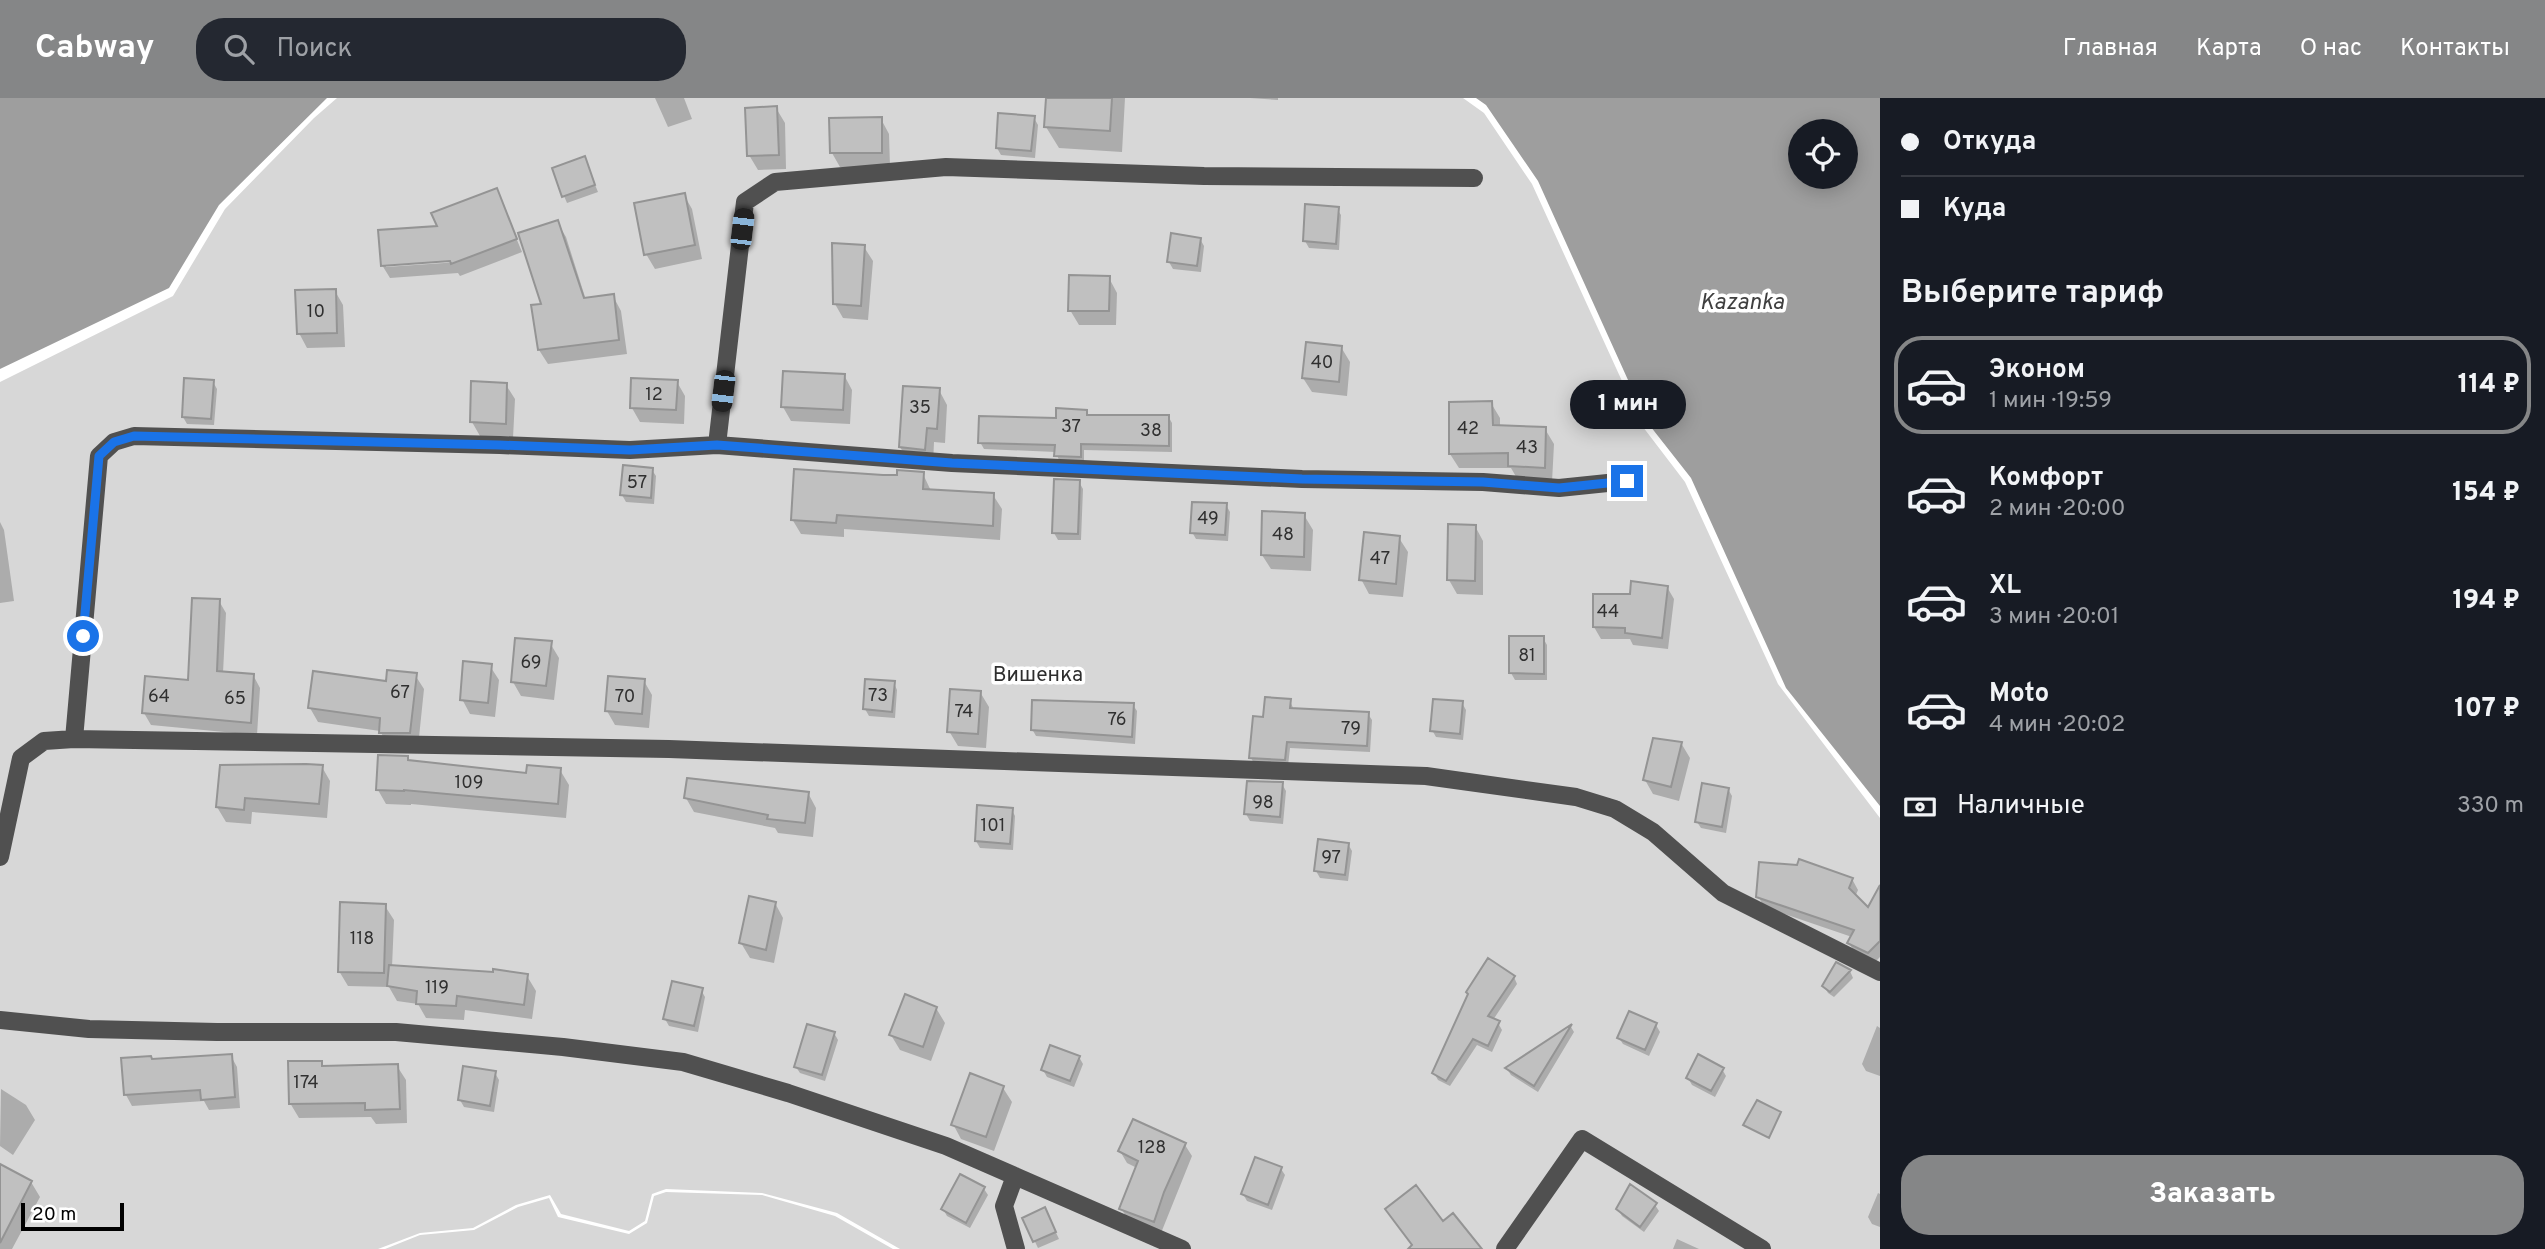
<!DOCTYPE html>
<html lang="ru">
<meta charset="utf-8">
<style>
:root{--surface:#171b24;--page:#242831;--text:#f1f3f6;--muted:#9ea1a6;--line:#363941;--accent:#858687}
body{margin:0;font-family:Overpass,sans-serif;background:var(--page);color:var(--text);height:100vh;display:flex;flex-direction:column;font-size:26px;white-space:nowrap}
*{box-sizing:border-box;margin:0}
p{font-size:23px;color:var(--muted)}
.icon{flex:none;width:38px;height:38px;fill:none;stroke:currentColor;stroke-width:2;stroke-linecap:round;stroke-linejoin:round}
.map{position:relative;flex:1;overflow:hidden}
.details{display:flex;flex-direction:column;background:var(--surface);width:665px}
.details>*{flex:none}
.top-card{display:grid;align-content:center;height:154px;padding:0 21px;background:var(--surface)}
.controls{position:absolute;left:1788px;top:21px;display:grid;gap:14px}
.controls a{display:grid;place-items:center;width:70px;height:70px;border-radius:50%;background:var(--surface);box-shadow:0 4px 18px #0003;font-size:35px}
.scale{position:absolute;left:21px;bottom:18px;width:103px;box-sizing:border-box;padding-left:7px;border:4px solid #000;border-top:0;font-size:19px;line-height:24px;white-space:nowrap;color:#000;-webkit-text-stroke:5px #fff;paint-order:stroke}
.end{position:absolute;width:32px;height:32px;margin:-16px;border:9px solid #1a73e8;background:#fff;box-shadow:0 0 0 4px #fff}
.from{border-radius:50%}
.bubble{position:absolute;height:49px;border-radius:24px;background:var(--surface);box-shadow:0 4px 18px #0003;font-size:23px;font-weight:800;line-height:49px;text-align:center}
.car{position:absolute;width:21px;height:42px;margin:-21px -10px;border-radius:9px;box-shadow:0 0 5px 2px #0007;background:linear-gradient(#222 24%,#8ab4d8 0 40%,#222 0 76%,#8ab4d8 0 86%,#222 0)}
.top-card b{display:flex;align-items:center;gap:24px;height:66px;font-size:26px}
.top-card b+b{border-top:2px solid var(--line)}
.top-card i{width:18px;height:18px;background:var(--text)}
ul{padding:0;list-style:none}
li{display:flex;align-items:center;gap:21px;height:98px;margin:0 14px 10px;padding:0 7px;border:4px solid transparent;border-radius:28px}
li div{flex:1}
li b{display:block;font-size:26px}
li em{font-style:normal;font-weight:800}
li.active{border-color:var(--accent)}
li>.icon{width:63px;height:63px;stroke-width:1.5}
h2{padding:0 21px;font-size:32px;line-height:84px}
.pay{display:flex;align-items:center;gap:18px;height:77px;padding:0 21px;font-size:26px}
.pay p{margin-inline-start:auto}
.button{display:flex;gap:14px;margin-top:auto;padding:14px 21px}
.button a{flex:1;height:80px;border-radius:28px;background:var(--accent);color:#fff;font-size:28px;font-weight:800;line-height:80px;text-align:center}
header{display:flex;align-items:center;gap:42px;box-sizing:border-box;height:98px;padding:0 35px;background:var(--accent);color:#fff}
header strong{font-size:33px}
nav{display:flex;gap:38px;margin-inline-start:auto;font-size:24px}
.search{width:490px;height:63px;background:var(--page);display:flex;align-items:center;gap:18px;box-sizing:border-box;padding:0 24px;border-radius:28px;color:var(--muted);font-size:26px}
main{display:flex;flex:1;min-height:0}
.map>svg:first-child{display:block}
</style>
<header>
<strong>Cabway</strong>
<div class="search"><svg class="icon" aria-label="search" viewBox="0 0 24 24"><circle cx="10" cy="10" r="6"/><path d="M15 15l6 6"/></svg>Поиск</div>
<nav><a>Главная</a><a>Карта</a><a>О нас</a><a>Контакты</a></nav>
</header>
<main>
<div class="map">
<svg width="1880" height="1151" viewBox="0 0 1880 1151">
<rect width="100%" height="100%" fill="#fff"/>
<!-- green -->
<path fill="#d7d7d7" d="M337,0h1126l21,15 48,71 111,243 42,55 93,202 102,134v431h-980l-63,-36 -75,-20 -96,-4 -14,5 -7,27 -16,10 -68,-17 -11,-19 -34,10 -43,23 -53,5 -42,16h-378v-867l173,-86 52,-87 89,-91z
M666,1094l96,3 73,21 58,33h-508l35,-14 54,-5 44,-23 31,-9 9,19 71,17 18,-11 7,-27z"/>
<!-- water -->
<path fill="#9e9e9e" fill-rule="evenodd" d="M0,0h327l-108,107 -50,83 -169,81z
M1476,0h404v708l-94,-118 -95,-210 -44,-56 -109,-241 -52,-76zM1846,33v46h-45v-46z"/>
<!-- shadow -->
<path fill="#0003" fill-rule="evenodd" d="M655,0h29l8,21 -24,8z
M1048,0h77l-3,54 -63,-4 -13,-21z
M1250,0h28v2z
M776,10l9,15 1,46 -28,1 -9,-15z
M1034,20l4,7 -3,33 -34,-3 -4,-7z
M881,21l8,15 1,33h-50l-8,-14z
M584,60l14,34 -31,11 -3,-7z
M496,92l26,62 -62,24 -2,-3 -68,5 -8,-13zM459,160v4l-73,5v-4z
M684,97l8,14 10,50 -47,10 -9,-15z
M1337,111l4,6 -2,35 -30,-2 -4,-7z
M557,124l9,15 20,63 27,-4 8,15 6,43 -79,10 -9,-14 4,-44z
M1200,141l4,7 -3,26 -28,-3 -4,-7z
M864,149l9,14 -5,59 -25,-2 -8,-14z
M1109,180l8,15 -1,32h-37l-9,-15z
M335,193l8,14 2,42 -38,1 -8,-15z
M1341,249l9,15 -3,34 -35,-4 -9,-14z
M844,277l8,15 -2,34 -59,-3 -8,-14z
M213,284l4,7 -3,36 -27,-1 -4,-7z
M677,284l8,14 -1,28 -44,-2 -8,-14z
M506,287l9,14 -2,39 -33,-2 -8,-14z
M939,292l8,15 -2,38 -11,-1 -1,22 -24,-2 -9,-15z
M1491,305l9,15v9l45,2 9,15 -2,38 -34,-2 -7,-12h-52l-9,-14z
M1086,313l3,6 79,-1 4,7v29l-88,-2v14l-24,-1 -4,-11 -72,-3 -4,-7z
M652,372l4,6 -2,28 -28,-2 -4,-7z
M923,376l8,17 62,4 9,14 -2,31 -156,-11v8l-43,-3 -9,-15 91,-43z
M1079,384l4,7 -2,51h-23l-4,-7z
M1226,407l4,7 -2,29 -32,-2 -4,-7z
M1304,417l9,15 -2,41 -40,-2 -9,-14z
M0,424l4,8 10,71 -14,2z
M1475,428l8,15v54l-26,-1 -8,-14z
M1399,440l9,14 -5,45 -34,-3 -8,-15z
M1667,489l7,12 -6,50 -35,-4 -3,-6h-29l-7,-12 37,-31z
M219,503l7,12 -3,60 30,2 7,13 -3,47 -106,-10 -7,-12 45,-31z
M1543,540l4,7v35h-32l-4,-7z
M550,545l9,15 -5,42 -33,-4 -8,-14z
M490,568l9,14 -4,37 -25,-3 -8,-15z
M415,577l9,14 -6,58h-29l-9,-16 -62,-9 -8,-14z
M644,583l8,14 -3,33 -34,-3 -8,-14z
M894,585l3,7 -2,28 -26,-2 -4,-7z
M980,594l9,15 -3,41 -28,-2 -9,-15z
M1290,603l4,9 74,4 4,6 -2,32 -80,-4 -2,18 -33,-1 -4,-7 14,-40z
M1462,605l4,7 -3,30 -27,-3 -4,-7z
M1133,607l4,6 -2,33 -99,-8 -4,-7z
M1681,645l9,15 -11,43 -26,-7 -8,-14z
M407,660l2,3 119,14 32,-5 9,15 -3,33 -155,-14v1l-25,-1 -8,-14z
M322,669l8,14 -3,37 -75,-6 -1,12 -25,-2 -9,-15z
M1282,686l4,7 -3,33 -33,-3 -4,-7z
M1728,691l4,7 -6,37 -25,-5 -4,-6z
M808,695l8,15 -3,29 -35,-4 -3,-5 -81,-16 -8,-14z
M1012,712l3,6 -2,34 -33,-2 -4,-7z
M1348,746l4,7 -4,30 -28,-3 -4,-7z
M1852,781l6,11 -3,7 25,25v35l-6,6 -19,-10 -6,-10 3,-6 -88,-30 -6,-11z
M775,805l8,15 -9,45 -24,-5 -9,-15z
M385,808l9,14 -2,47 135,9 9,15 -4,28 -67,-9 -1,10 -38,-2 -8,-14 -21,-3 -8,-14 -41,-1 -9,-15z
M1850,873l3,7 -19,19 -6,-4 -4,-7z
M1514,879l3,7 -24,36 5,3 4,7 -10,22 -15,-7 -27,41 -12,-6 -4,-7z
M701,892l4,7 -7,35 -29,-6 -4,-7z
M936,910l9,15 -14,38 -31,-11 -9,-15z
M1656,927l4,7 -11,24 -26,-12 -4,-6z
M1877,928l3,2v48l-14,-5 -4,-7z
M1571,929l3,5 -36,60 -27,-17 -4,-6z
M834,935l4,7 -13,41 -25,-8 -4,-6z
M231,958l6,11 3,41 -31,2 -5,-9 -72,5 -6,-11 -3,-35 29,1z
M1079,959l4,7 -9,23 -27,-10 -4,-7z
M321,965l3,5 73,-2 9,14 1,43 -31,1 -5,-7 -72,1 -9,-15z
M1722,971l4,7 -11,21 -23,-12 -4,-7z
M495,975l4,7 -5,32 -30,-5 -4,-7z
M1003,990l9,14 -18,49 -33,-12 -8,-15z
M1,991l25,16 9,15 -22,35 -13,-9z
M1134,1023l51,24 7,11 -31,77 -33,-13 -7,-12 16,-40 -10,-5 -7,-12z
M0,1068l31,16 9,15 -28,52h-12z
M1281,1071l4,6 -13,35 -25,-9 -4,-7z
M984,1091l4,6 -18,33 -23,-12 -4,-7z
M1878,1095l2,1v33l-8,-3 -4,-7z
M1655,1107l4,6 -15,21 -22,-16 -4,-7z
M1048,1118l11,23 -21,9 -14,-29z
M1677,1141l22,10h-26z"/>
<!-- building -->
<path fill="#c0c0c0" stroke="#949494" stroke-width="2" d="M1046,0h66l-2,33 -66,-4z
M777,8l2,49 -32,1 -2,-48z
M998,15l37,3 -4,35 -35,-3z
M882,19v36h-52l-1,-35z
M585,58l10,29 -33,12 -10,-29z
M497,90l20,51 -66,25 -1,-3 -69,5 -3,-36 59,-4 -6,-13z
M685,95l10,52 -51,10 -10,-52z
M1305,106l34,3 -3,37 -33,-3z
M558,122l26,78 30,-4 5,46 -81,10 -7,-45 10,-1 -23,-71z
M1171,135l30,5 -4,28 -30,-4z
M832,145l33,2 -4,61 -28,-2z
M1069,177l41,1 -1,35h-41z
M336,191l1,44 -40,1 -2,-44z
M1306,244l36,4 -3,36 -37,-4z
M783,273l62,3 -2,36 -62,-3z
M184,280l30,2 -3,39 -29,-2z
M631,280l47,2 -2,30 -46,-2z
M471,283l36,2 -1,41 -36,-2z
M903,288l37,2 -3,41 -10,-1 -2,22 -26,-3z
M1492,303l1,24 53,2 -1,41 -37,-2v-13l-59,1v-52z
M1056,310l31,2v5h82v31l-88,-2v13l-27,-1 1,-11 -77,-2 1,-27 77,2z
M623,367l30,3 -2,30 -31,-3z
M794,371l89,6h14v-5l27,2 -1,17 71,4 -1,33 -156,-11 -1,8 -45,-3z
M1054,381l26,1 -2,54 -26,-1z
M1192,404l35,1 -2,32 -35,-2z
M1262,413l43,2 -1,44 -43,-2z
M1448,426l28,1 -1,56 -28,-1z
M1364,434l36,4 -4,48 -37,-4z
M1631,483l37,5 -6,52 -37,-5v-5l-32,-1v-33h37z
M192,500l28,1 -3,72 37,3 -3,49 -109,-10 3,-37 43,4z
M1509,538h35v38l-35,-1z
M515,540l37,3 -6,45 -35,-4z
M463,563l29,3 -4,39 -28,-3z
M387,572l30,3 -7,60h-31l1,-15 -72,-10 5,-37 73,10z
M608,578l37,3 -3,35 -37,-3z
M865,581l30,2 -3,31 -29,-3z
M950,591l31,2 -3,43 -31,-2z
M1265,599l26,2 -1,9 79,4 -2,34 -80,-4 -2,18 -36,-2 4,-42 10,1z
M1433,601l30,2 -3,33 -30,-3z
M1032,602l102,3 -2,34 -101,-7z
M1653,640l29,4 -11,45 -28,-7z
M378,657l30,1v4l118,13 1,-8 34,3 -3,36 -154,-14v1l-28,-1z
M306,666l17,1 -4,39 -74,-6 -1,12 -28,-3 4,-42z
M687,680l122,14 -4,31 -38,-4 1,-4 -84,-17z
M1247,683l36,1 -3,35 -36,-3z
M1702,685l27,5 -7,39 -27,-5z
M977,707l36,3 -3,36 -35,-3z
M1318,741l31,4 -4,32 -31,-4z
M1799,761l54,19 -4,10 19,19 12,-22v56l-12,12 -21,-10 7,-13 -98,-33 3,-35 38,3z
M749,798l27,6 -10,48 -27,-7z
M340,804l46,2 -2,69 -46,-1z
M1488,860l27,18 -27,40 12,5 -12,25 -15,-7 -27,42 -14,-8 36,-79 -2,-2z
M1836,864l15,8 -21,22 -8,-6z
M389,867l104,7v-3l35,5 -4,31 -67,-9 -1,10 -40,-2 1,-13 -30,-5z
M672,883l31,7 -9,38 -31,-7z
M905,896l32,13 -14,40 -34,-12z
M1629,913l28,12 -12,27 -28,-12z
M807,926l28,8 -13,43 -28,-8z
M1572,926l-38,62 -29,-18z
M1050,947l30,11 -10,25 -29,-11z
M232,956l3,43 -34,3 -1,-10 -76,5 -3,-37 30,-2 1,3z
M1698,956l26,14 -13,23 -25,-13z
M288,963h34v5l76,-2 2,45 -35,1v-7l-76,1z
M463,968l33,5 -6,35 -32,-6z
M970,975l34,13 -18,51 -35,-12z
M1757,1002l24,12 -12,26 -26,-13z
M1133,1021l53,24 -22,49 -10,30 -35,-13 19,-48 -20,-10z
M1255,1059l27,10 -14,38 -27,-11z
M0,1066l32,17 -32,62z
M960,1076l25,13 -19,36 -25,-14z
M1630,1086l27,19 -17,24 -24,-18z
M1416,1087l27,36 10,-8 29,36h-74l4,-4 -27,-36z
M1045,1109l11,25 -23,10 -11,-24z"/>
<g fill="none" stroke-linecap="round" stroke-linejoin="round">
<!-- minor -->
<path stroke="#505050" stroke-width="18" d="M717,347l28,-243 30,-20 171,-15 258,9 270,2
M74,641l595,10 757,27 150,21 39,12 38,23 70,61 157,79
M0,759l21,-99 23,-17 30,-2 25,-283 15,-14 20,-6 366,9 130,5 87,-5 235,18 350,16 181,3 76,6 68,-7
M0,922l89,9 128,3h179l167,15 120,15 105,31 158,53 236,103
M1015,1078l-11,30 12,43
M1505,1151l77,-110 180,110"/>
</g>
<g fill="none" stroke-linecap="round" stroke-linejoin="round">
<!-- route -->
<path stroke="#1a73e8" stroke-width="9" d="M83,538l16,-180 15,-14 20,-6 365,9 131,5 87,-5 235,18 350,16 181,3 76,6 68,-7"/>
</g>
<g text-anchor="middle" stroke-width="7" stroke-linejoin="round" paint-order="stroke">
<!-- number labels -->
<g font-size="18" fill="#303030">
<text x="316" y="219">10</text>
<text x="1322" y="270">40</text>
<text x="654" y="302">12</text>
<text x="920" y="315">35</text>
<text x="1071" y="334">37</text>
<text x="1468" y="336">42</text>
<text x="1151" y="338">38</text>
<text x="1527" y="355">43</text>
<text x="637" y="390">57</text>
<text x="1208" y="426">49</text>
<text x="1283" y="442">48</text>
<text x="1380" y="466">47</text>
<text x="1608" y="519">44</text>
<text x="1527" y="563">81</text>
<text x="531" y="570">69</text>
<text x="400" y="600">67</text>
<text x="878" y="603">73</text>
<text x="159" y="604">64</text>
<text x="625" y="604">70</text>
<text x="235" y="606">65</text>
<text x="964" y="619">74</text>
<text x="1117" y="627">76</text>
<text x="1351" y="636">79</text>
<text x="469" y="690">109</text>
<text x="1263" y="710">98</text>
<text x="993" y="733">101</text>
<text x="1331" y="765">97</text>
<text x="362" y="846">118</text>
<text x="437" y="895">119</text>
<text x="306" y="990">174</text>
<text x="1152" y="1055">128</text>
</g>
<!-- park labels -->
<g font-size="21" fill="#2e2e2e" stroke="#fff">
<text x="1038" y="583">Вишенка</text>
</g>
<!-- water labels -->
<g font-size="23" font-style="italic" fill="#3f3f3f" stroke="#fff">
<text x="1742" y="211">Kazanka</text>
</g>
</g>
</svg>
<div class="controls">
<a><svg class="icon" aria-label="locate" viewBox="0 0 24 24"><circle cx="12" cy="12" r="6"/><path d="M12 2v4M12 18v4M2 12h4M18 12h4"/></svg></a>
</div>
<div class="scale">20 m</div>
<i class="end from" style="left:83px;top:538px"></i>
<i class="end" style="left:1627px;top:383px"></i>
<div class="bubble" style="left:1570px;top:282px;width:116px">1 мин</div>
<i class="car" style="left:742px;top:131px;rotate:7deg"></i>
<i class="car" style="left:723px;top:293px;rotate:187deg"></i>
</div>
<section class="details">
<div class="top-card">
<b><i class="from"></i>Откуда</b>
<b><i></i>Куда</b>
</div>
<h2>Выберите тариф</h2>
<ul>
<li class="active"><svg class="icon" aria-label="car" viewBox="0 0 24 24"><path d="M5 17H2v-5l4-1 3-4h7l3 4 3 1v5h-3M9 17h6M6 11h13"/><circle cx="7" cy="17" r="2"/><circle cx="17" cy="17" r="2"/></svg><div><b>Эконом</b><p>1 мин · 19:59</p></div><em>114 ₽</em></li>
<li><svg class="icon" aria-label="car" viewBox="0 0 24 24"><path d="M5 17H2v-5l4-1 3-4h7l3 4 3 1v5h-3M9 17h6M6 11h13"/><circle cx="7" cy="17" r="2"/><circle cx="17" cy="17" r="2"/></svg><div><b>Комфорт</b><p>2 мин · 20:00</p></div><em>154 ₽</em></li>
<li><svg class="icon" aria-label="car" viewBox="0 0 24 24"><path d="M5 17H2v-5l4-1 3-4h7l3 4 3 1v5h-3M9 17h6M6 11h13"/><circle cx="7" cy="17" r="2"/><circle cx="17" cy="17" r="2"/></svg><div><b>XL</b><p>3 мин · 20:01</p></div><em>194 ₽</em></li>
<li><svg class="icon" aria-label="car" viewBox="0 0 24 24"><path d="M5 17H2v-5l4-1 3-4h7l3 4 3 1v5h-3M9 17h6M6 11h13"/><circle cx="7" cy="17" r="2"/><circle cx="17" cy="17" r="2"/></svg><div><b>Moto</b><p>4 мин · 20:02</p></div><em>107 ₽</em></li>
</ul>
<div class="pay"><svg class="icon" aria-label="cash" viewBox="0 0 24 24"><path d="M3 7h18v10H3z"/><circle cx="12" cy="12" r="2"/></svg>Наличные<p>330 m</p></div>
<div class="button"><a>Заказать</a></div>
</section>
</main>
